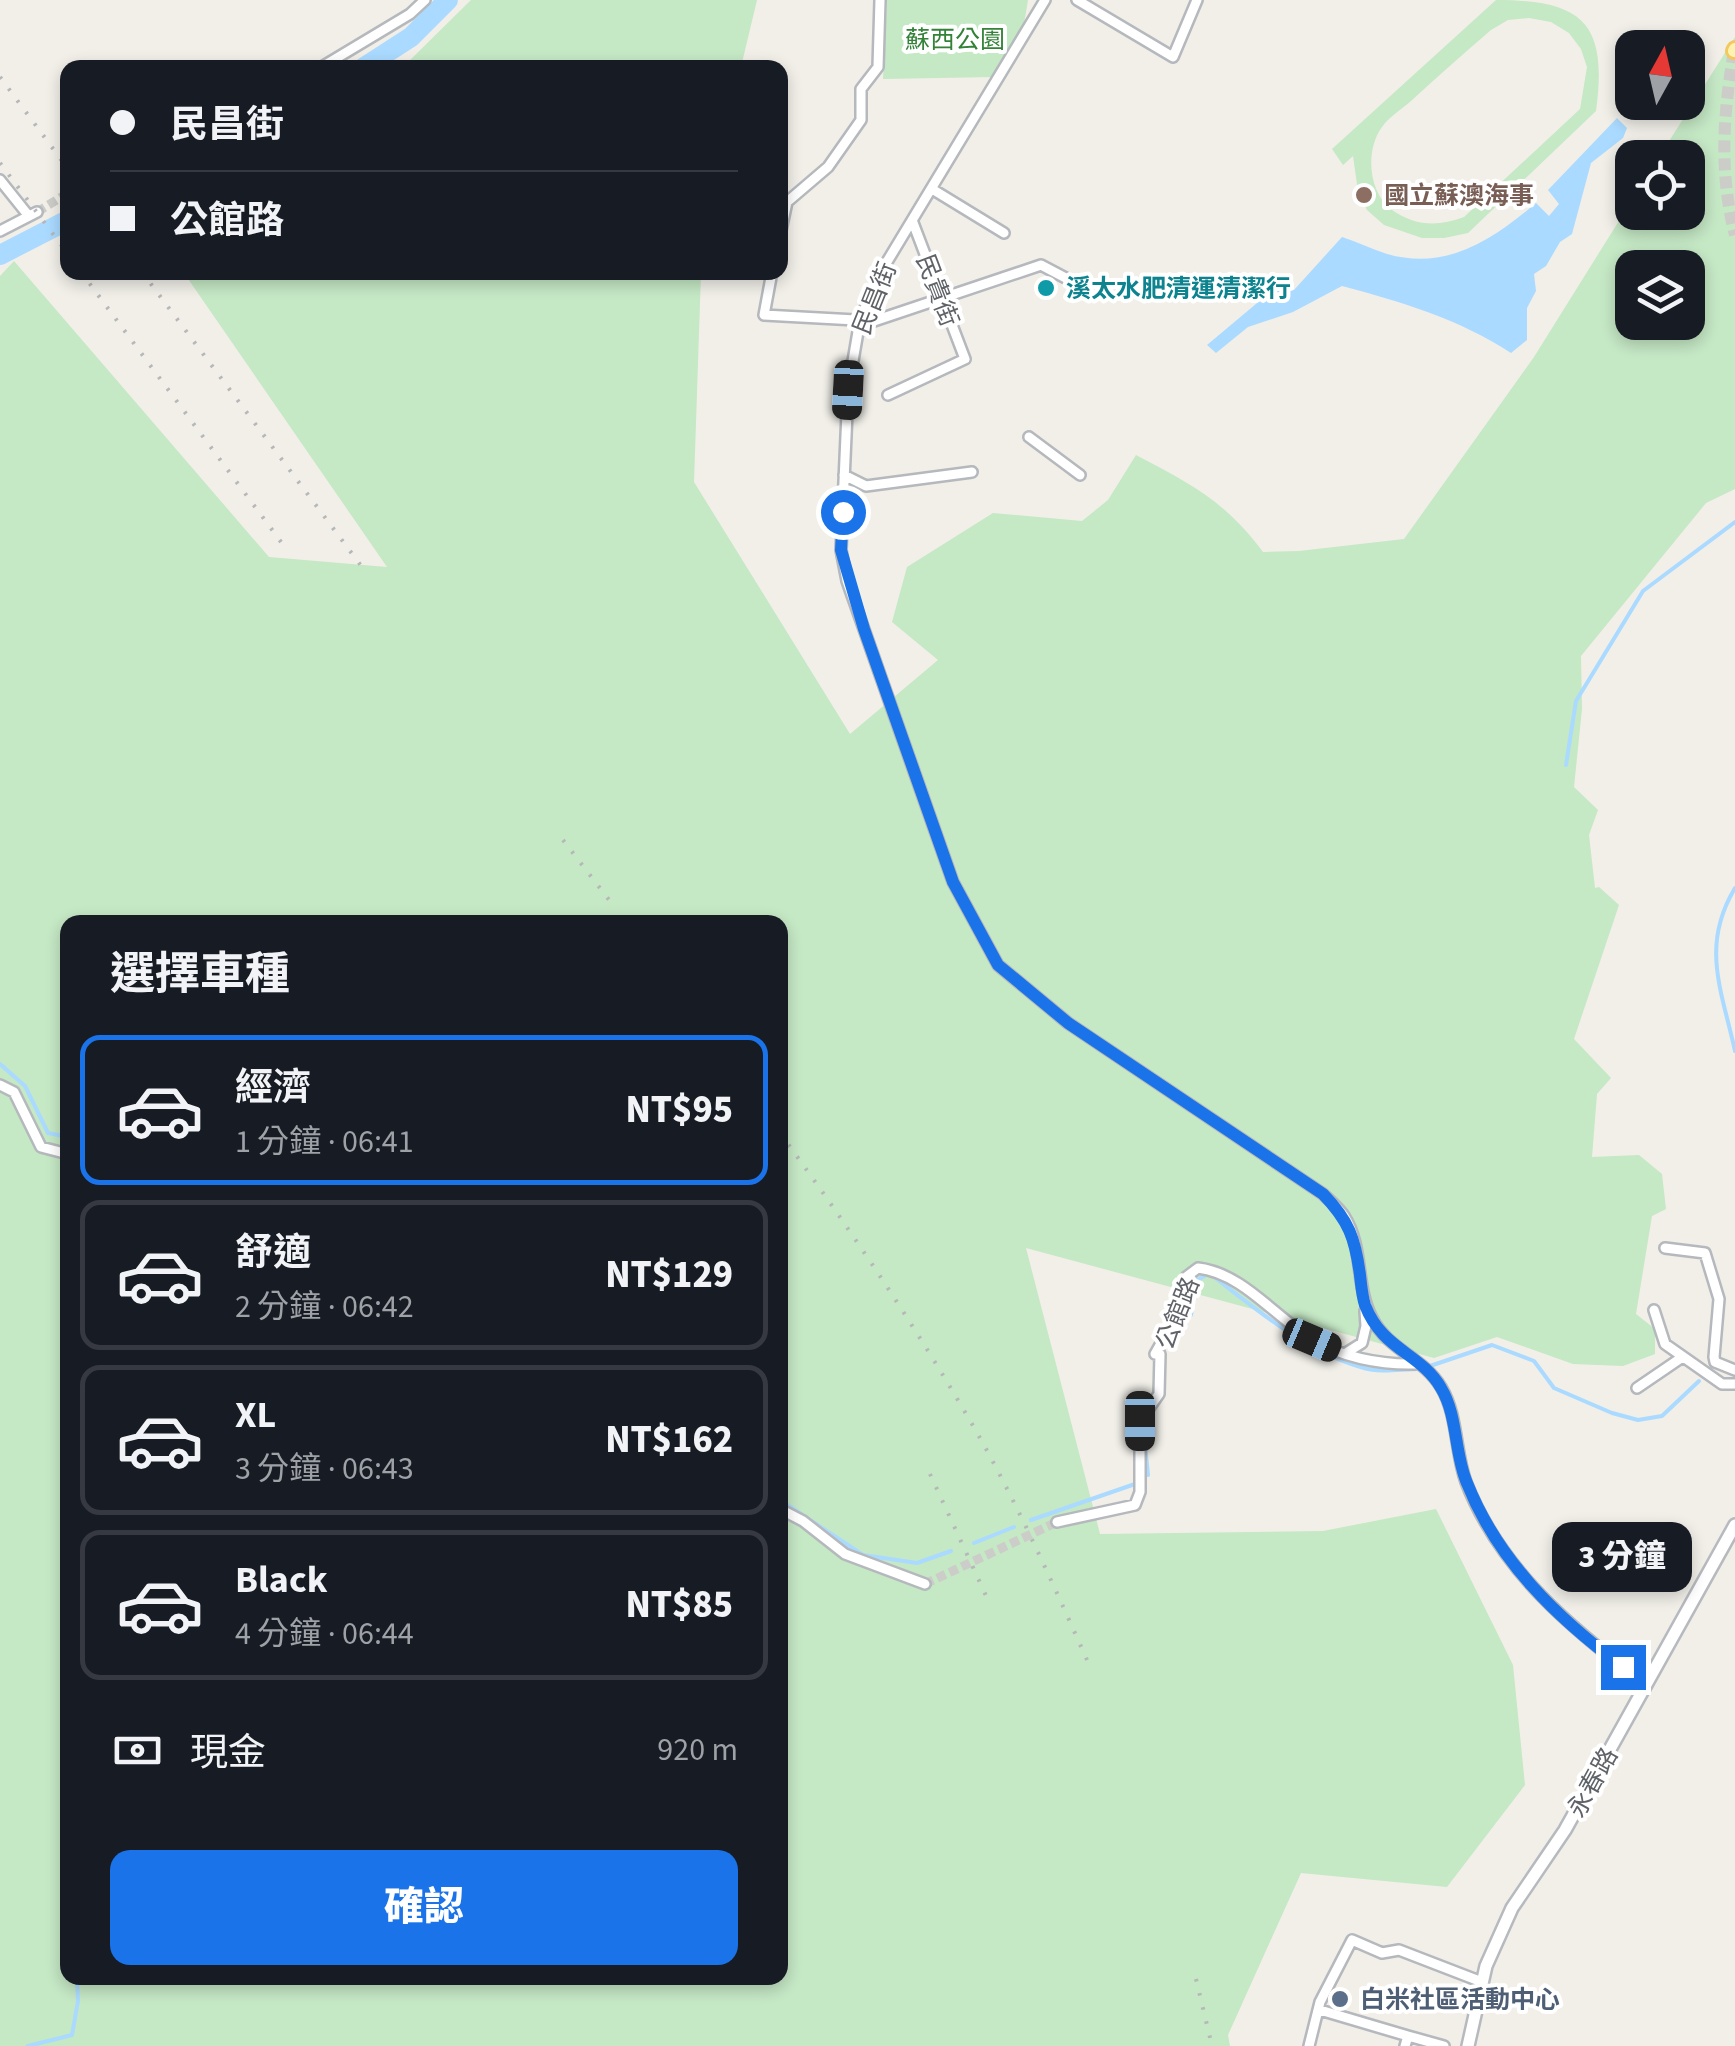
<!DOCTYPE html>
<html lang="zh-TW">
<meta charset="utf-8">
<style>
:root{--surface:#171b24;--page:#242831;--text:#f1f3f6;--muted:#9ea1a6;--line:#363941;--accent:#1a73e8}
body{margin:0;font-family:"Source Sans 3","Noto Sans TC",sans-serif;background:var(--page);color:var(--text);height:100vh;display:flex;flex-direction:column;font-size:38px;white-space:nowrap}
*{box-sizing:border-box;margin:0}
p{font-size:32px;color:var(--muted)}
.icon{flex:none;width:55px;height:55px;fill:none;stroke:currentColor;stroke-width:2;stroke-linecap:round;stroke-linejoin:round}
.map{position:relative;flex:1;overflow:hidden}
.panel{position:absolute;left:60px;top:915px;width:728px;height:1070px;display:flex;flex-direction:column;background:var(--surface);border-radius:20px;box-shadow:0 5px 15px #0003}
.panel>*{flex:none}
.banner{position:absolute;left:60px;top:60px;width:728px;height:220px;border-radius:20px;box-shadow:0 5px 15px #0003;display:grid;align-content:center;height:220px;padding:0 50px;background:var(--surface)}
.needle{width:65px;rotate:8deg}
.fabs{position:absolute;left:1615px;top:30px;display:grid;gap:20px}
.fabs a{display:grid;place-items:center;width:90px;height:90px;border-radius:20px;background:var(--surface);box-shadow:0 5px 15px #0003;font-size:50px}
.end{position:absolute;width:45px;height:45px;margin:-22px;border:12px solid #1a73e8;background:#fff;box-shadow:0 0 0 5px #fff}
.from{border-radius:50%}
.bubble{position:absolute;height:70px;border-radius:20px;background:var(--surface);box-shadow:0 5px 15px #0003;font-size:32px;font-weight:800;line-height:70px;text-align:center}
.car{position:absolute;width:30px;height:60px;margin:-30px -15px;border-radius:12px;box-shadow:0 0 8px 2px #0007;background:linear-gradient(#222 24%,#8ab4d8 0 40%,#222 0 76%,#8ab4d8 0 86%,#222 0)}
.banner b{display:flex;align-items:center;gap:35px;height:95px;font-size:38px}
.banner b+b{border-top:2px solid var(--line)}
.banner i{width:25px;height:25px;background:var(--text)}
ul{padding:0;list-style:none}
li{display:flex;align-items:center;gap:30px;height:150px;margin:0 20px 15px;padding:0 30px;border:5px solid var(--line);border-radius:20px}
li div{flex:1}
li b{display:block;font-size:38px}
li em{font-style:normal;font-weight:800}
li.selected{border-color:var(--accent)}
li>.icon{width:90px;height:90px;stroke-width:1.5}
h2{padding:0 50px;font-size:45px;line-height:120px}
.pay{display:flex;align-items:center;gap:25px;height:110px;padding:0 50px;font-size:38px}
.pay p{margin-inline-start:auto}
.primary-button{display:flex;gap:20px;margin-top:auto;padding:20px 50px}
.primary-button a{flex:1;height:115px;border-radius:20px;background:var(--accent);color:#fff;font-size:40px;font-weight:800;line-height:115px;text-align:center}
.map>svg:first-child{display:block}
</style>
<div class="map">
<svg width="1735" height="2046" viewBox="0 0 1735 2046">
<rect width="100%" height="100%" fill="#f1efe8"/>
<!-- green -->
<path fill="#c5e8c5" fill-rule="evenodd" d="M471,0h286l-16,67h-338z
M887,0h141l-5,30 -29,47 -111,2z
M1496,0c87,0 112,23 100,111l-128,122 -24,5h-22l-38,-13 -17,-15 -9,-19 -5,-35 -10,9 -11,-16zM1529,18l22,4 18,11 12,16 6,18 -7,42 -116,108c-26,10 -49,9 -72,-7 -24,-18 -27,-60 -10,-83 7,-10 20,-18 29,-26 26,-24 53,-48 80,-71l17,-10z
M1735,37v452l-29,14 -125,153 1,53 -8,78 24,23 -9,25 6,53 4,-1 20,18 -45,134 37,39 -14,16 -5,63 47,-2 23,19 4,35 -14,7 -16,98 19,15v25l-32,12 -50,-2 -76,-27 -63,21 -408,-110 74,286 223,-3 113,-22 77,156 12,120 -78,102 -146,-14 -73,162 2,11h-1230v-1770l14,-15 255,296 118,10 -203,-294h517l-7,209 156,252 88,-74 -46,-38 15,-55 86,-54 89,8 26,-21 28,-45c55,29 89,46 127,97l36,-1 105,-12 130,-182 98,-157v12h56v-54l-29,-1zM1632,268h56v54h-56zM68,922h712v1056h-712z"/>
<!-- water -->
<path fill="#aadaff" d="M1617,118l10,10 -4,10 -32,25 -19,71 -12,8 -14,24 -12,8 2,17 -9,17v32l-16,13c-52,-34 -109,-51 -169,-67l-49,26 -45,15 -32,26 -9,-8 68,-57 19,2 48,-53c15,5 30,12 45,17 60,17 105,-14 149,-51l13,13 10,-12 -11,-14z"/>
<g fill="none" stroke-linecap="round" stroke-linejoin="round">
<!-- stream -->
<path stroke="#aadaff" stroke-width="4" d="M1566,765l10,-64 67,-110 92,-69
M1735,888c-35,58 -13,103 0,163
M0,1064l25,22 23,47 20,4
M1164,1347l27,-32 5,-34 13,-8c47,36 97,79 155,95 16,5 38,1 55,1
M1430,1366l62,-21 42,16 20,27 58,25 26,7 24,-4 37,-35
M1144,1435l4,40
M780,1500l83,55 54,8 34,-12
M1031,1520l104,-36
M974,1543l40,-16
M28,2046l44,-11 6,-34 -1,-23"/>
<!-- river -->
<path stroke="#aadaff" stroke-width="20" d="M363,68l48,-31 37,-37
M0,255l68,-35"/>
<!-- street-tunnel -->
<path stroke="#ccccc8" stroke-width="9" stroke-dasharray="9 4.5" stroke-linecap="butt" d="M37,212l31,-19
M925,1584l132,-62"/>
<!-- primary-tunnel -->
<path stroke="#ccccc8" stroke-width="12" stroke-dasharray="12 6" stroke-linecap="butt" d="M1734,51c-11,64 -15,121 1,184"/>
<!-- street casing -->
<g stroke="#b5b8bc" stroke-width="14">
<path id="street" d="M1045,0l-166,275 -19,45 -12,70 -7,160 6,31 106,301 45,83 70,58 255,171c7,7 16,14 21,22 20,31 11,70 28,102 16,32 51,39 69,69 17,28 14,65 25,95 34,88 106,147 179,202
M1077,0l96,57 24,-57
M320,68l90,-54 15,-14
M0,180l28,35
M932,189l72,44
M0,231l37,-19
M780,235l7,-33 41,-35 33,-47v-31l17,-22 2,-67
M772,272l-8,43 110,6 167,-56 36,19
M888,395l77,-36 -53,-139
M1029,437l51,38
M844,475l22,11 106,-14
M0,1085l14,7 27,55 27,7
M1665,1248l40,5 14,46 -5,58 1,5 20,8
M1654,1310l11,34 57,40h13
M1346,1353l16,-10 4,-17 -1,-15
M1637,1388l44,-30
M780,1509l23,12 42,33 80,30
M1057,1522l78,-17 5,-13v-71l19,-27 1,-40h-5l29,-51 2,-26 12,-9c44,5 76,48 112,70 29,19 71,27 105,26
M1320,2010l88,26
M1309,2046l11,-44 32,-62 30,13 17,-3 83,32
M1405,2046l3,-10 36,10"/>
</g>
<!-- secondary casing -->
<g stroke="#b6babf" stroke-width="16">
<path id="secondary" d="M1468,2046l18,-80 26,-58 53,-78 170,-305"/>
</g>
<!-- primary casing -->
<g stroke="#f2c960" stroke-width="18">
<path id="primary" d="M1734,51l1,-2"/>
</g>
<!-- street -->
<use href="#street" stroke="#fff" stroke-width="9"/>
<!-- secondary -->
<use href="#secondary" stroke="#fff" stroke-width="11"/>
<!-- primary -->
<use href="#primary" stroke="#fff2af" stroke-width="12"/>
<!-- rail -->
<path stroke="#b6b7b8" stroke-width="4" stroke-dasharray="2.5 12" stroke-linecap="butt" d="M0,77l68,92
M0,163l68,91
M81,272l206,278
M142,272l220,295
M563,840l50,65
M780,1133c65,89 126,179 182,274 48,80 87,168 125,253
M930,1474l58,126
M1196,1979l16,67"/>
</g>
<g fill="none" stroke-linecap="round" stroke-linejoin="round">
<!-- route -->
<path stroke="#1a73e8" stroke-width="12" d="M843,512l-2,38 23,79 89,253 45,83 70,58 255,171c26,27 32,44 37,81 1,9 2,21 5,30 17,45 56,48 76,83 17,28 13,65 26,95 31,78 90,135 156,184"/>
</g>
<!-- markers -->
<circle fill="#8d6e63" stroke="#fff" stroke-width="4" cx="1364" cy="195" r="10"/>
<circle fill="#0f9aa8" stroke="#fff" stroke-width="4" cx="1046" cy="288" r="10"/>
<circle fill="#5c6f8a" stroke="#fff" stroke-width="4" cx="1340" cy="1999" r="10"/>
<g text-anchor="middle" stroke-width="8" stroke-linejoin="round" paint-order="stroke">
<!-- park labels -->
<g font-size="25" fill="#348238" stroke="#fff">
<text x="955" y="48">蘇西公園</text>
</g>
<!-- education labels -->
<g font-size="25" font-weight="bold" fill="#785e54" stroke="#fff" text-anchor="start">
<text x="1384" y="204">國立蘇澳海事</text>
</g>
<!-- culture labels -->
<g font-size="25" font-weight="bold" fill="#0d838f" stroke="#fff" text-anchor="start">
<text x="1066" y="297">溪太水肥清運清潔行</text>
</g>
<!-- street labels -->
<g font-size="25" fill="#5f6368" stroke="#fff">
<text transform="translate(938 290) rotate(69)" y="9">民貴街</text>
<text transform="translate(874 298) rotate(-68)" y="9">民昌街</text>
<text transform="translate(1177 1313) rotate(-68)" y="9">公館路</text>
<text transform="translate(1592 1782) rotate(-61)" y="9">永春路</text>
</g>
<!-- service labels -->
<g font-size="25" font-weight="bold" fill="#4e5e75" stroke="#fff" text-anchor="start">
<text x="1360" y="2008">白米社區活動中心</text>
</g>
</g>
</svg>
<div class="fabs">
<a><svg class="needle" viewBox="-14 -14 28 28"><path d="M0-13l5 13h-10z" fill="#e53935"/><path d="M0 13l5-13h-10z" fill="#9ea1a6"/></svg></a>
<a><svg class="icon" aria-label="locate" viewBox="0 0 24 24"><circle cx="12" cy="12" r="6"/><path d="M12 2v4M12 18v4M2 12h4M18 12h4"/></svg></a>
<a><svg class="icon" aria-label="layers" viewBox="0 0 24 24"><path d="M12 4l9 5-9 5-9-5zM3 14l9 5 9-5"/></svg></a>
</div>
<i class="end from" style="left:843px;top:512px"></i>
<i class="end" style="left:1623px;top:1667px"></i>
<div class="bubble" style="left:1552px;top:1522px;width:140px">3 分鐘</div>
<i class="car" style="left:848px;top:390px;rotate:183deg"></i>
<i class="car" style="left:1312px;top:1340px;rotate:113deg"></i>
<i class="car" style="left:1140px;top:1421px;rotate:180deg"></i>
<div class="banner">
<b><i class="from"></i>民昌街</b>
<b><i></i>公館路</b>
</div>
<section class="panel">
<h2>選擇車種</h2>
<ul>
<li class="selected"><svg class="icon" aria-label="car" viewBox="0 0 24 24"><path d="M5 17H2v-5l4-1 3-4h7l3 4 3 1v5h-3M9 17h6M6 11h13"/><circle cx="7" cy="17" r="2"/><circle cx="17" cy="17" r="2"/></svg><div><b>經濟</b><p>1 分鐘 · 06:41</p></div><em>NT$95</em></li>
<li><svg class="icon" aria-label="car" viewBox="0 0 24 24"><path d="M5 17H2v-5l4-1 3-4h7l3 4 3 1v5h-3M9 17h6M6 11h13"/><circle cx="7" cy="17" r="2"/><circle cx="17" cy="17" r="2"/></svg><div><b>舒適</b><p>2 分鐘 · 06:42</p></div><em>NT$129</em></li>
<li><svg class="icon" aria-label="car" viewBox="0 0 24 24"><path d="M5 17H2v-5l4-1 3-4h7l3 4 3 1v5h-3M9 17h6M6 11h13"/><circle cx="7" cy="17" r="2"/><circle cx="17" cy="17" r="2"/></svg><div><b>XL</b><p>3 分鐘 · 06:43</p></div><em>NT$162</em></li>
<li><svg class="icon" aria-label="car" viewBox="0 0 24 24"><path d="M5 17H2v-5l4-1 3-4h7l3 4 3 1v5h-3M9 17h6M6 11h13"/><circle cx="7" cy="17" r="2"/><circle cx="17" cy="17" r="2"/></svg><div><b>Black</b><p>4 分鐘 · 06:44</p></div><em>NT$85</em></li>
</ul>
<div class="pay"><svg class="icon" aria-label="cash" viewBox="0 0 24 24"><path d="M3 7h18v10H3z"/><circle cx="12" cy="12" r="2"/></svg>現金<p>920 m</p></div>
<div class="primary-button"><a>確認</a></div>
</section>
</div>
